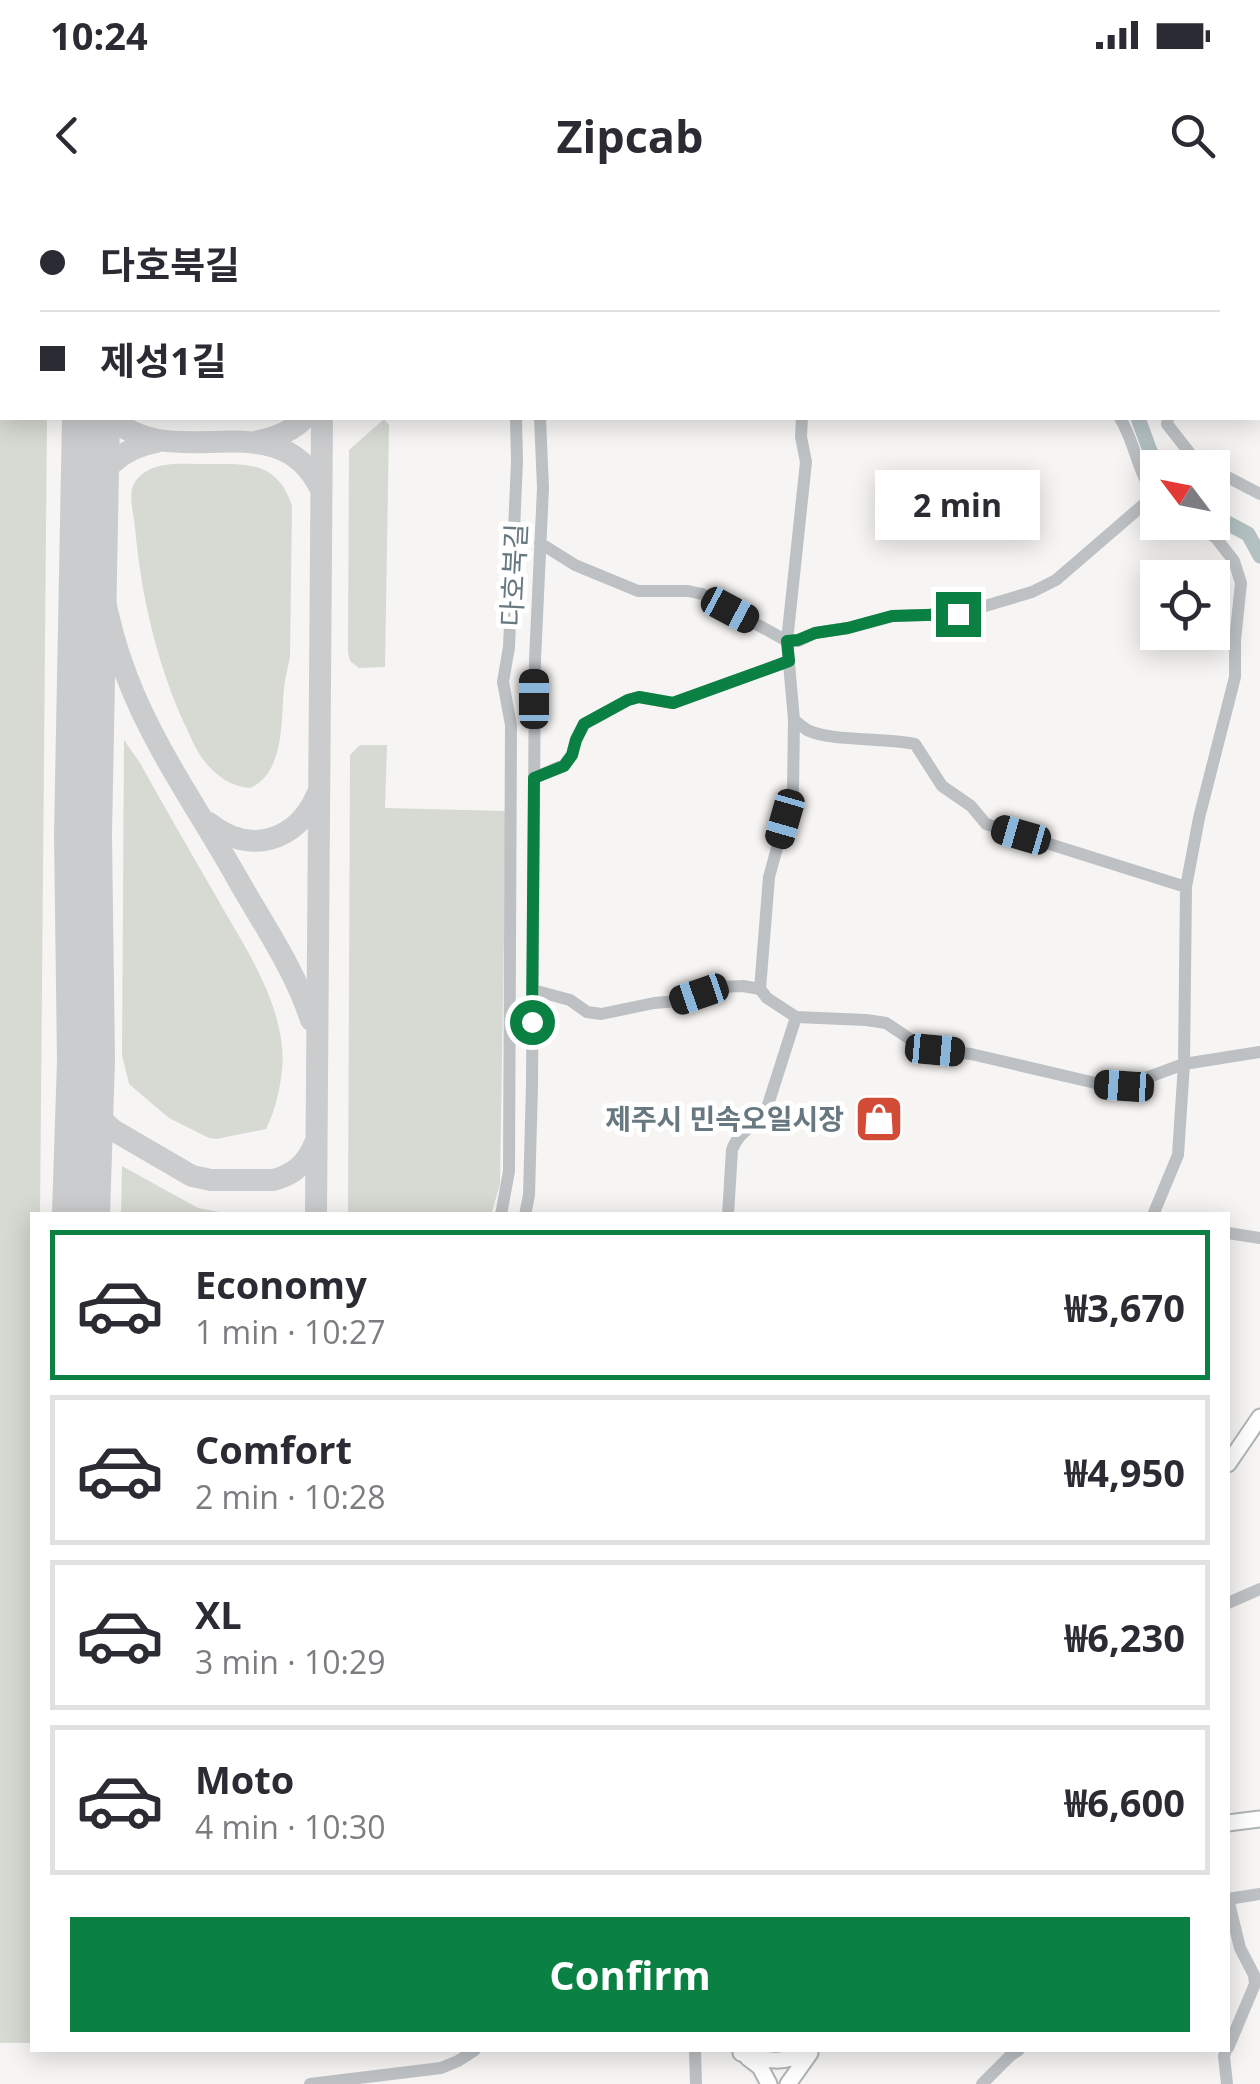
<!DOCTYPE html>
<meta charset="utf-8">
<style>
:root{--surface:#fff;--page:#f7f7f7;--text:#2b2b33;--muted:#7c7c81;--line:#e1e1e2;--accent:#0b8043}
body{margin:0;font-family:"Open Sans","Noto Sans KR",sans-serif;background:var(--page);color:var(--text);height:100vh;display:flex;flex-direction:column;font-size:38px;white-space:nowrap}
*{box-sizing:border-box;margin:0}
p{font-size:32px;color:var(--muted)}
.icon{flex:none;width:55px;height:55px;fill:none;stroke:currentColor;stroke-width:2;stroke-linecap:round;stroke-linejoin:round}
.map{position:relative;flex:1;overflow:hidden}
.drawer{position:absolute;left:30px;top:1012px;width:1200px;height:840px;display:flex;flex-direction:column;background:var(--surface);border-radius:0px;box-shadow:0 5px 25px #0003}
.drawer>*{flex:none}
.hud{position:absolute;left:0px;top:0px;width:1260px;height:220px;box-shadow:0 5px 25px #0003;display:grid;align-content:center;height:220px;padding:0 40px;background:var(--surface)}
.needle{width:65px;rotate:302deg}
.buttons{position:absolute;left:1140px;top:250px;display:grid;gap:20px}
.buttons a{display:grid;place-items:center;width:90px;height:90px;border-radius:0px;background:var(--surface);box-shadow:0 5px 25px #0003;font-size:50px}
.end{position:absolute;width:45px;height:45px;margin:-22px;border:12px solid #0b8043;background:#fff;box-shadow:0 0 0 5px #fff}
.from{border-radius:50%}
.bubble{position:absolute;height:70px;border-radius:0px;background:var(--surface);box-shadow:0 5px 25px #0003;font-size:32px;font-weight:700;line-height:70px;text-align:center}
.car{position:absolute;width:30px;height:60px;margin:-30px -15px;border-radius:12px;box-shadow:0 0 8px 2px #0007;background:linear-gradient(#222 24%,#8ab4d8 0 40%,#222 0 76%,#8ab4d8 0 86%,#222 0)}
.hud b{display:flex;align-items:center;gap:35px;height:95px;font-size:38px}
.hud b+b{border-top:2px solid var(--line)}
.hud i{width:25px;height:25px;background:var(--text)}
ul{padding:18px 0 0;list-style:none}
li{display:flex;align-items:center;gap:30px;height:150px;margin:0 20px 15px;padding:0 20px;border:5px solid var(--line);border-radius:0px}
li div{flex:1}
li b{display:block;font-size:38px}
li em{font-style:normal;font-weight:700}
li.selected{border-color:var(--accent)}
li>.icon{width:90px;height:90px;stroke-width:1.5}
.action{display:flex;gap:20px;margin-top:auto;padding:20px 40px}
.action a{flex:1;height:115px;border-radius:0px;background:var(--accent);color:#fff;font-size:40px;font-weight:700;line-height:115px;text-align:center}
.status{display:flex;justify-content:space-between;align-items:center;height:70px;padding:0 50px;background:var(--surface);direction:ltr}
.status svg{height:28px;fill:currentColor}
header{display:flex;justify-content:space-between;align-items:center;height:130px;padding:0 40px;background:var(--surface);font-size:45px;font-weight:700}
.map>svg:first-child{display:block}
</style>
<div class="status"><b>10:24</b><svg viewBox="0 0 49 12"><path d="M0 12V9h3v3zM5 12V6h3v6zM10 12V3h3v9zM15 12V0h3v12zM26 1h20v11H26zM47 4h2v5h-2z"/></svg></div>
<header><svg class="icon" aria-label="back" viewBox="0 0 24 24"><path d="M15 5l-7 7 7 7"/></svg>Zipcab<svg class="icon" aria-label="search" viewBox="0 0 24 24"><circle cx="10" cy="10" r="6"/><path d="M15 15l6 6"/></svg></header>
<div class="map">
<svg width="1260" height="1884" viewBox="0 0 1260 1884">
<rect width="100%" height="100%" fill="#f6f5f3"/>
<!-- green -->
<path fill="#d6dad2" d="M0,0h49v2h-47v216h45l-7,797h-8v828h-32z
M384,219l5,6 -4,242 -26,1 -9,-7 -2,-9 1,-202z
M199,264c43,1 77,-7 93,42l-2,151c-2,10 -5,21 -6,31 -3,31 1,85 -34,100 -18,-1 -34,-12 -45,-26 -10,-12 -15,-28 -22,-41 -27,-62 -42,-126 -48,-194 -1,-13 -8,-33 0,-45 15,-21 42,-18 64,-18z
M124,540l16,23c25,45 51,90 77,135 26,46 59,94 65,148 3,23 -5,63 -16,83l-50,10 -7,-1 -40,-20 -40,-34 -7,-29z
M360,545h27l-2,63 121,3 -6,373 -9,31h-143l2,-460z
M122,966l76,42 37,7h-114z"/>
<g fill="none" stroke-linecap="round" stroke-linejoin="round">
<!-- river -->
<path stroke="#b3c1c3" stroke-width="15" d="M945,0l3,2
M1138,218l12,33 9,17
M1212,315l36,19 12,22"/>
<!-- taxiway -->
<path stroke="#caccce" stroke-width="22" d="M202,0l1,2
M324,2v-2
M112,218c60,58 168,-19 209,72
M258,241c18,-3 34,-10 47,-23
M90,290c5,63 14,128 37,187 27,71 73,135 110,201 26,46 58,92 74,142
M92,305c3,-35 31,-57 64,-63
M209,623c41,33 88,18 108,-28
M86,860l5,42 8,15 14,13 79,46 19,4h62c21,-5 34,-17 42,-37
M316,1015l6,-797"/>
<!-- runway -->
<path stroke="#caccce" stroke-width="58" d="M92,0v2
M81,1015l5,-155 -3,-225 8,-417"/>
<!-- major casing -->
<g stroke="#afb4b7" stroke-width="19">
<path id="major" d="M1228,1264l32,-47
M1228,1623l32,-4
M741,1853c25,8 45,12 67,-3
M748,1858l12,9 9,17
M788,1884l22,-31"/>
</g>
<!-- minor -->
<path stroke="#bdc1c4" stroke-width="12" d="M418,0v2
M918,0l2,2
M521,2l1,-2
M777,2l1,-2
M1120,218c16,25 17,58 38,80
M1168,218l-1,6 29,37 13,7
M1212,269l48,25
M540,343l35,22 63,26h50l14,3 85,47
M787,441h11l17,-8 33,-5 45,-12 65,-2 74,-22 24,-12 102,-88
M794,520c1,1 12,9 13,10 25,12 77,7 108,14l27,42 29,20 15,18 200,63
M534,578l30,-13 8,-10 4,-16 8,-15 44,-24 11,-3 34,6 116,-42
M533,790l37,10 17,12 14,2 53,-11 25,-2 40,-14 24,-1 17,3
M796,817l-29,-19 -7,-9 9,-112 24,-87 1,-70 -7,-79 19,-179 -5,-25 1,-19
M796,817l70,3 20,3 33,22 16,5 36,4 133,31 20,1 60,-22 76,-12
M501,1015l8,-44 2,-446 -8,-43 6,-35 8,-186 -1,-43
M525,1015l4,-20 3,-110 3,-425 8,-172 -3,-70
M728,1015l4,-65c6,-19 26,-25 35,-42l29,-91
M1153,1015l25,-60 6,-91 2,-177 13,-69 36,-141v-37l6,-57 -7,-22 -18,-23 -23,-16
M1228,1033l32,5
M1228,1403l32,-14
M1228,1699l32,-5
M1228,1848l27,-64 -1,-9 -14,-27 -12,-49
M695,1850l1,34
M1226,1850l-2,6 3,28
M310,1884l131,-16 17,-7 17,-11
M982,1884l29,-29 8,-5"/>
<!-- major -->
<use href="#major" stroke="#fff" stroke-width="15"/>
</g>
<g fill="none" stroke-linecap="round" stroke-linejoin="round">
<!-- route -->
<path stroke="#0b8043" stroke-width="12" d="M532,822l2,-244 30,-12 8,-11 4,-15 8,-16 44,-24 11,-3 34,6 116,-42 -2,-20 11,-1 17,-7 33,-5 44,-12 66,-2"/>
</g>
<!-- icons -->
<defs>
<g id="shop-square" transform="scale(2.5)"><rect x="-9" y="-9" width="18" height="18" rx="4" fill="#d14b37" stroke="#fff"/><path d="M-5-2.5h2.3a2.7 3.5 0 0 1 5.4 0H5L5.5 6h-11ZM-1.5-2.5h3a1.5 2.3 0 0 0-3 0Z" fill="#fff"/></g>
</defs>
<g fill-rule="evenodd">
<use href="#shop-square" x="879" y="919"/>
</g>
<g text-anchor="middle" stroke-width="10" stroke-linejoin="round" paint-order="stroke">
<!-- street labels -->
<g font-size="28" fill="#687881" stroke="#fff">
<text transform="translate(514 375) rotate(-87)" y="10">다호북길</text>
</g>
<!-- poi labels -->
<g font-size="28" font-weight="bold" fill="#687881" stroke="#fff" text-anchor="end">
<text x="844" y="929">제주시 민속오일시장</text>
</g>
</g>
</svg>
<div class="buttons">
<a><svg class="needle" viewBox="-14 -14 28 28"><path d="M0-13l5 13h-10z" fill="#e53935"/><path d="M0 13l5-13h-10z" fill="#7c7c81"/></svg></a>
<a><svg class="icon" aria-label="locate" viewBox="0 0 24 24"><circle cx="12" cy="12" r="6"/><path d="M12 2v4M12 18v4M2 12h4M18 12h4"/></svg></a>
</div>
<i class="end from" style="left:532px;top:822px"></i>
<i class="end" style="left:958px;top:414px"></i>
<div class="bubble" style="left:875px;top:270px;width:165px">2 min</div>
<i class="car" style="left:730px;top:410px;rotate:118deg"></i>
<i class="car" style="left:534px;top:499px;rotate:0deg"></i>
<i class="car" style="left:785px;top:619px;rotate:196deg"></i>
<i class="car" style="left:1021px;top:635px;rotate:286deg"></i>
<i class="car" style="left:699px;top:794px;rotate:251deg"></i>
<i class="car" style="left:935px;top:850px;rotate:95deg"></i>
<i class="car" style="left:1124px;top:886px;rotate:274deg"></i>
<div class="hud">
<b><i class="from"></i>다호북길</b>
<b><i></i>제성1길</b>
</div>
<section class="drawer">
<ul>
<li class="selected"><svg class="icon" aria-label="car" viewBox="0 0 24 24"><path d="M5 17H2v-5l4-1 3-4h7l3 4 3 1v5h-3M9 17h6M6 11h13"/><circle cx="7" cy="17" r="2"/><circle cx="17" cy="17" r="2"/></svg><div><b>Economy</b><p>1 min · 10:27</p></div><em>₩3,670</em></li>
<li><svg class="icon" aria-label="car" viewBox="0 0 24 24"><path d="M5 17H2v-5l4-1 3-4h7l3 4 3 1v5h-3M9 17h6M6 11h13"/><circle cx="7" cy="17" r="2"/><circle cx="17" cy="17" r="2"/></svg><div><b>Comfort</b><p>2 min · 10:28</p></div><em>₩4,950</em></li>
<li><svg class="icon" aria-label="car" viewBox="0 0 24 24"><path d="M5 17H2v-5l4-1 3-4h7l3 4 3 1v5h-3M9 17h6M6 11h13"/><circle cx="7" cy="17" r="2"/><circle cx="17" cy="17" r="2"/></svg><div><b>XL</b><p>3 min · 10:29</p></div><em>₩6,230</em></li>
<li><svg class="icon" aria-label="car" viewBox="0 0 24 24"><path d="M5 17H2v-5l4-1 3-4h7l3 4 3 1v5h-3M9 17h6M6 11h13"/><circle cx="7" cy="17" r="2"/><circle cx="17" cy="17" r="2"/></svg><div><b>Moto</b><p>4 min · 10:30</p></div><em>₩6,600</em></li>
</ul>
<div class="action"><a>Confirm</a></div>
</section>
</div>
